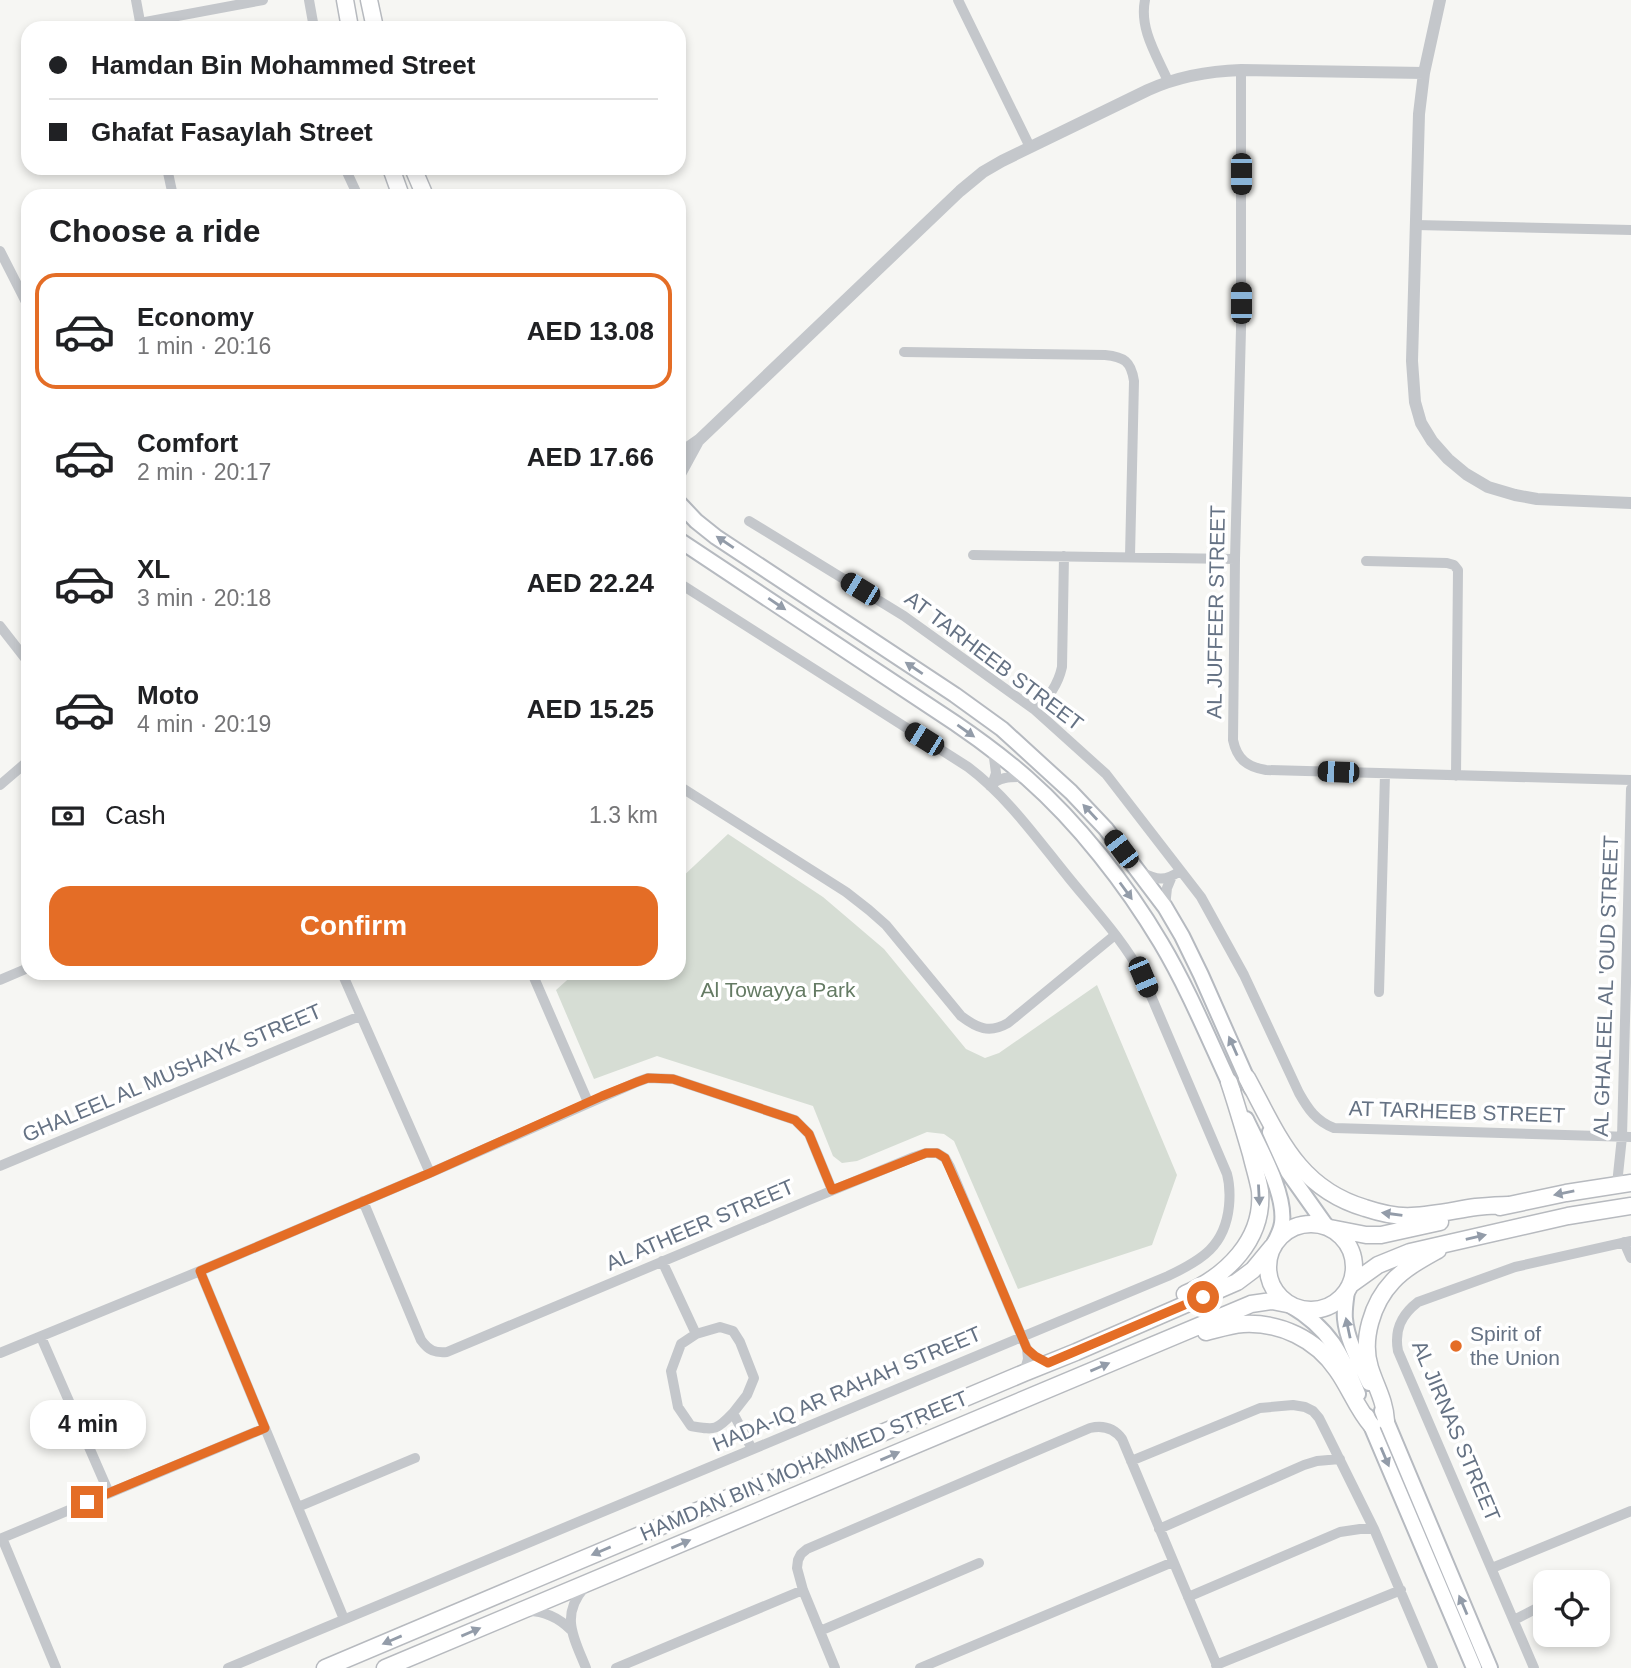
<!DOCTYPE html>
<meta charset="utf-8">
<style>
:root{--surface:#fff;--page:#f6f6f6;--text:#202124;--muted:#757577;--line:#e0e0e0;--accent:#e46d26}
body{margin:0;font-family:Helvetica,sans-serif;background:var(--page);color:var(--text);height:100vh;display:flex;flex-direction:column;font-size:26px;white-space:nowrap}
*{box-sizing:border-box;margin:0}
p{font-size:23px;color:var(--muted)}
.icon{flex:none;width:38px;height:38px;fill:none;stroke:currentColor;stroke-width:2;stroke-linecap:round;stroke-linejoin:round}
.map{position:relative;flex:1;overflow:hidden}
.side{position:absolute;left:21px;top:189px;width:665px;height:791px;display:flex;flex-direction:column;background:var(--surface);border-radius:21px;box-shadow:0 4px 10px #0003}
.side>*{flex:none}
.hud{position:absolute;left:21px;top:21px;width:665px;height:154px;border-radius:21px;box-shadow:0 4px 10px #0003;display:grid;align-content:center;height:154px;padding:0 28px;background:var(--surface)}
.controls{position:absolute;left:1533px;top:1570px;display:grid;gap:14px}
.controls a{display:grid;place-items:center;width:77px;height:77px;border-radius:14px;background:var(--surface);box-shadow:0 4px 10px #0003;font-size:35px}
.end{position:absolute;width:32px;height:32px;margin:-16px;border:9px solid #e46d26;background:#fff;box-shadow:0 0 0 4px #fff}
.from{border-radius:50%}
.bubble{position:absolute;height:49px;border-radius:21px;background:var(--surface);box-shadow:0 4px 10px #0003;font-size:23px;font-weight:700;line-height:49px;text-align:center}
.car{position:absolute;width:21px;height:42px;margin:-21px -10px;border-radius:9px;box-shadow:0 0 5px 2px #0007;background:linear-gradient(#222 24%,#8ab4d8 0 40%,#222 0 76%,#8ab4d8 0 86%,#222 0)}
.hud b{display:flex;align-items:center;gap:24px;height:66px;font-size:26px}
.hud b+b{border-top:2px solid var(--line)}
.hud i{width:18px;height:18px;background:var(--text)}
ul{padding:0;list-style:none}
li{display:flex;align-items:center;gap:21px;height:116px;margin:0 14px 10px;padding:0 14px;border:4px solid transparent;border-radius:21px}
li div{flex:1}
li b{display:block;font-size:26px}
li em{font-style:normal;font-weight:700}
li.current{border-color:var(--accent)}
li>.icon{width:63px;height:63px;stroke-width:1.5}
h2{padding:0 28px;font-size:32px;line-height:84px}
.pay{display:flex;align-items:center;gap:18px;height:77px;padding:0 28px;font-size:26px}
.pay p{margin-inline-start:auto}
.primary-button{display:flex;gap:14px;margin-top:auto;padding:14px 28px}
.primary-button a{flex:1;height:80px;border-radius:21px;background:var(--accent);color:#fff;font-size:28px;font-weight:700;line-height:80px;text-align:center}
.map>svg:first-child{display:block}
</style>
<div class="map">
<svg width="1631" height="1668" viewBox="0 0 1631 1668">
<rect width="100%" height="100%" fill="#f6f6f3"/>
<!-- park -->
<path fill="#d6ddd4" d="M728,834l95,63 61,52 82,100 19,9 14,-5 98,-68 80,190 -25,70 -134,44 -64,-148 -10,-7 -17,-2 -70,29 -15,2 -9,-7 -20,-50 -156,-50 -63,23 -38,-89 19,-17h104v-93z"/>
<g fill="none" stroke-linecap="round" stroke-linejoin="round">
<!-- secondary casing -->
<g stroke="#b6bac0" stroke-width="18">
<path id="secondary" d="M679,503l17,18 20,16 239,158 47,34 69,63 35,37 59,78 17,29 19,39 50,113
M679,540l276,183c25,17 49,35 72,55 51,45 99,106 134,165 28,47 49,99 72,148
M1246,1119c13,28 40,74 36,104 -1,8 -5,14 -8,21
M1270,1132l18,40 39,55
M1347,1291c-1,9 -3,19 -2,28 2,22 15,44 24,64
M1290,1305c40,24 51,48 68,89
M1382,1411l108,257
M1367,1416l107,252"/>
</g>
<!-- primary casing -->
<g stroke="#b7babf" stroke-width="19">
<path id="primary" d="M345,0l5,28
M369,0l6,28
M391,168l10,28
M413,168l12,28
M1247,1078c31,57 50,110 118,130 15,5 31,9 47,8 22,-1 43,-6 64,-9 11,-1 22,-2 32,-2
M1500,1207l66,-14 65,-10
M1268 1267a43 43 0 1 1 86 0a43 43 0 1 1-86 0Z
M1330,1228l36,7h15l59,-13
M1350,1285l28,-20 32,-13 158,-36 63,-10
M1185,1294c41,-18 79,-54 75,-103 -2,-12 -6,-24 -9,-37 -7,-24 -14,-48 -22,-72
M1206,1332c12,-3 24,-7 37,-8 37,-2 73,15 94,46 13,18 20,39 35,56
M1386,1421c-1,-20 -10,-34 -16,-53 -9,-28 2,-65 23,-87 12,-13 29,-22 45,-31
M325,1668l699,-295 52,-21 161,-70 16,-12 19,-23
M385,1668l866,-364 21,-3 15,3"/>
</g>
<!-- minor -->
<path stroke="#c4c7cb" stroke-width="10" d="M136,0l5,27
M309,0l5,28
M958,0l72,147
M1145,0c-6,29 12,56 23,81
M140,23l123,-23
M1241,70v259l-6,230 -2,181c4,19 14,27 33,30l365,10
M167,168l6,28
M345,168l13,28
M1416,225l215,5
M0,251l28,55
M904,352l201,3c19,2 26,6 29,26l-4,175
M749,521l155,95 131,94 71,64 95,123 43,78 55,118c9,16 17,28 35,35l297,9
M973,555l262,4
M1366,561l81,2 7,2 4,5 -2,206
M0,626l28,36
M1035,710c14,-13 23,-25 27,-43l2,-111
M993,750l3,23 -3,9
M0,785l28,-24
M679,786l167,106 23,18 17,15 75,91c16,12 28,18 47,7l107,-88
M990,786c9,-10 23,-9 36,-9
M1138,871c18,8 25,12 42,0
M1165,907l2,-19 5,-12
M342,973l88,200
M532,973l56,129
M0,980l28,-12
M1379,992l6,-218
M0,1166l360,-150
M1617,1184l5,-47 9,-348
M363,1201l58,139c8,11 14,13 26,12l362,-152 105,-43 12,-4h11l8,5 5,9 77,182 1,10 -4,14
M1624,1242l7,16
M662,1261l34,73 24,-7 13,4 7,11 14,36 -7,17 -14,18 19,36
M200,1271l144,348
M696,1334l-15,10 -10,27 7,36 13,19c24,4 25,5 42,-13
M41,1337l68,156
M0,1353l200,-82 230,-98 207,-91 11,-4 25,1 122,41 14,14 23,56
M1131,1461l129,-53 33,-3 12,2 8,4 6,7 10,20 45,91 59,139
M298,1507l117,-49
M1159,1529l145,-64 13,-4 23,-2
M2,1538l54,130
M0,1539l265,-111
M1492,1568l139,-57
M584,1588c-24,28 -10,50 2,80
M1188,1597l152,-65 20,-3h14
M528,1611c18,0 31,7 43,19
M1514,1620l31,-16
M820,1631l159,-68
M1216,1665l185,-75
M228,1668l940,-392c34,-16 57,-30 61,-70 1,-11 1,-21 -2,-32l-84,-197c-19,-36 -48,-67 -74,-99 -31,-38 -61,-81 -101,-111l-289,-184
M616,1668l187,-78
M835,1668l-32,-78 -6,-22 1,-8 3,-6 6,-5 283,-121c13,-3 24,0 32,11l96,229
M920,1668l253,-106
M1534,1668l-136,-317c-4,-21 3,-36 20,-49l97,-35 116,-26"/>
<!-- tertiary -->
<path stroke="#c4c7cb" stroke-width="12" d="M1440,0l-16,73 -5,41 -7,247 3,41 6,21 11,18 16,18 18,15 22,13 27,8 22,4 94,4
M679,454l20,-14 261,-249 23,-19 19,-11 146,-71c31,-14 60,-19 93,-20l183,3
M679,476l18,-33"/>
<!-- secondary -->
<use href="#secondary" stroke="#fff" stroke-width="14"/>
<!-- primary -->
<use href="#primary" stroke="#fff" stroke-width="16"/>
</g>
<!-- one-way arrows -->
<defs><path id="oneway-solid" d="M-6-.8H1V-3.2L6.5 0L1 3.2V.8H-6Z" transform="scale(1.75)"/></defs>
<g fill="#939ca9">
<use href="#oneway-solid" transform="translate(725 542) rotate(-146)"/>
<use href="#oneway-solid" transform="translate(777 604) rotate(34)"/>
<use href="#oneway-solid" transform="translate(914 668) rotate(-146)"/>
<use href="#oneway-solid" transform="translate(966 731) rotate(35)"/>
<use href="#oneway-solid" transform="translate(1090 812) rotate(-133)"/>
<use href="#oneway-solid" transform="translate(1126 891) rotate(54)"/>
<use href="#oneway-solid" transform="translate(1233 1046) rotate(-114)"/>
<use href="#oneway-solid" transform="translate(1564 1193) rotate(169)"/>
<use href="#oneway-solid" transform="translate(1259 1195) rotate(87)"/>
<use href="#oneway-solid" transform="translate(1392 1214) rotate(-172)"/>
<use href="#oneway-solid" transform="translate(1476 1237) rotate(-13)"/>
<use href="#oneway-solid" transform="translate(1348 1328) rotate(-102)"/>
<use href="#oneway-solid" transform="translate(1100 1367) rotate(-23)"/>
<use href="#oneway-solid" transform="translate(890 1456) rotate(-23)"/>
<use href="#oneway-solid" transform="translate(1385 1457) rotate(67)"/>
<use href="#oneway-solid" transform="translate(681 1544) rotate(-23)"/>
<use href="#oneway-solid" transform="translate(601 1551) rotate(157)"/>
<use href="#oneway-solid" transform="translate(1463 1605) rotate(-113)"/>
<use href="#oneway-solid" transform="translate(471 1632) rotate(-23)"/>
<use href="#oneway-solid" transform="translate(392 1640) rotate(157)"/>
</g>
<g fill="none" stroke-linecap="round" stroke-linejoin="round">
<!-- route -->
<path stroke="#e46d26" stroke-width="9" d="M87,1502l178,-74 -65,-157 230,-98 172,-77 35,-14 11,-4 25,1 122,41 14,14 23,56 94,-37h11l8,5 31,70 51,121 8,7 13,7 155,-66"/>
</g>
<!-- markers -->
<circle fill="#e46d26" stroke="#fff" stroke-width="2.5" cx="1456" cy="1346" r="7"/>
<g text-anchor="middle" stroke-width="7" stroke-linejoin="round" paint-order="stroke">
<!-- street labels -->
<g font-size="21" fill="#657284" stroke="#fff">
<text transform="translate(1216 612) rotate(-89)" y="7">AL JUFFEER STREET</text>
<text transform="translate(994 661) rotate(37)" y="7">AT TARHEEB STREET</text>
<text transform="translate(1606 986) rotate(-88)" y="7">AL GHALEEL AL 'OUD STREET</text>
<text transform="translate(172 1073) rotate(-23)" y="7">GHALEEL AL MUSHAYK STREET</text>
<text transform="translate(1457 1112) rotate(2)" y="7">AT TARHEEB STREET</text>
<text transform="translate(700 1225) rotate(-23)" y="7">AL ATHEER STREET</text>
<text transform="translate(847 1389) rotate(-23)" y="7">HADA-IQ AR RAHAH STREET</text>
<text transform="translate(1456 1431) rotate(67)" y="7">AL JIRNAS STREET</text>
<text transform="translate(804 1466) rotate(-23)" y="7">HAMDAN BIN MOHAMMED STREET</text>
</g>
<!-- park labels -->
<g font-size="21" fill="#657b64" stroke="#fff">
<text x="778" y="997">Al Towayya Park</text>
</g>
<!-- poi labels -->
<g font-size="21" fill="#657284" stroke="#fff" text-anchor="start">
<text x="1470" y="1341">Spirit of<tspan x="1470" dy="24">the Union</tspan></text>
</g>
</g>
</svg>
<div class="controls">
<a><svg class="icon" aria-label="locate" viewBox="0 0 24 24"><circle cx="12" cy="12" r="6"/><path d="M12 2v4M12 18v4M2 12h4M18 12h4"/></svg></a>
</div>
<i class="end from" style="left:1203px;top:1297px"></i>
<i class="end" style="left:87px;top:1502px"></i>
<div class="bubble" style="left:30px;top:1400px;width:116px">4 min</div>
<i class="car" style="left:1241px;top:174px;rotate:180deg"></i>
<i class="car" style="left:1241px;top:303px;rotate:0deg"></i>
<i class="car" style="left:860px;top:589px;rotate:301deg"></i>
<i class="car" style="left:924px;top:739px;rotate:302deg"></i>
<i class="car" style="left:1338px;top:772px;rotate:272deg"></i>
<i class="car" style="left:1121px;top:849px;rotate:323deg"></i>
<i class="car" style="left:1143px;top:977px;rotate:157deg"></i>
<div class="hud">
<b><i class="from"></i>Hamdan Bin Mohammed Street</b>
<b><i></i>Ghafat Fasaylah Street</b>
</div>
<section class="side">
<h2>Choose a ride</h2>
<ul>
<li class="current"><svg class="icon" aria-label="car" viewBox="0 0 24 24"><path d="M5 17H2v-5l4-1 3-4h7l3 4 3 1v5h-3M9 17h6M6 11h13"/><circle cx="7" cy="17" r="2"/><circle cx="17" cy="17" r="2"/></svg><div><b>Economy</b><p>1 min · 20:16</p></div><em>AED 13.08</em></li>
<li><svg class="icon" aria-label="car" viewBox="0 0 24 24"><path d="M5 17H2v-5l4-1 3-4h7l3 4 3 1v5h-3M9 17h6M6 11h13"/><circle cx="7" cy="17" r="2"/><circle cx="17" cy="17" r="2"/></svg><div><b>Comfort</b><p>2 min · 20:17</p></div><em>AED 17.66</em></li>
<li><svg class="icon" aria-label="car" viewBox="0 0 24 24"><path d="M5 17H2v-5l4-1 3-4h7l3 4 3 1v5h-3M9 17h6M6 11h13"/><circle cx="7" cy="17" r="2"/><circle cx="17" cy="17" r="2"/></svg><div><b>XL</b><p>3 min · 20:18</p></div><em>AED 22.24</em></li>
<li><svg class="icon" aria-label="car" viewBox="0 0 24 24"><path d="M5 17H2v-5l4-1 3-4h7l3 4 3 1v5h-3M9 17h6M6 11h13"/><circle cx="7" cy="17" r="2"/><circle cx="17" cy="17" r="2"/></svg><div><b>Moto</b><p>4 min · 20:19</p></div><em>AED 15.25</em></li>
</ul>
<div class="pay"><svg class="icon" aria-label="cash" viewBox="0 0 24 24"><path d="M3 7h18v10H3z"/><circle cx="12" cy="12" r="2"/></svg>Cash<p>1.3 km</p></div>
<div class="primary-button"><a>Confirm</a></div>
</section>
</div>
